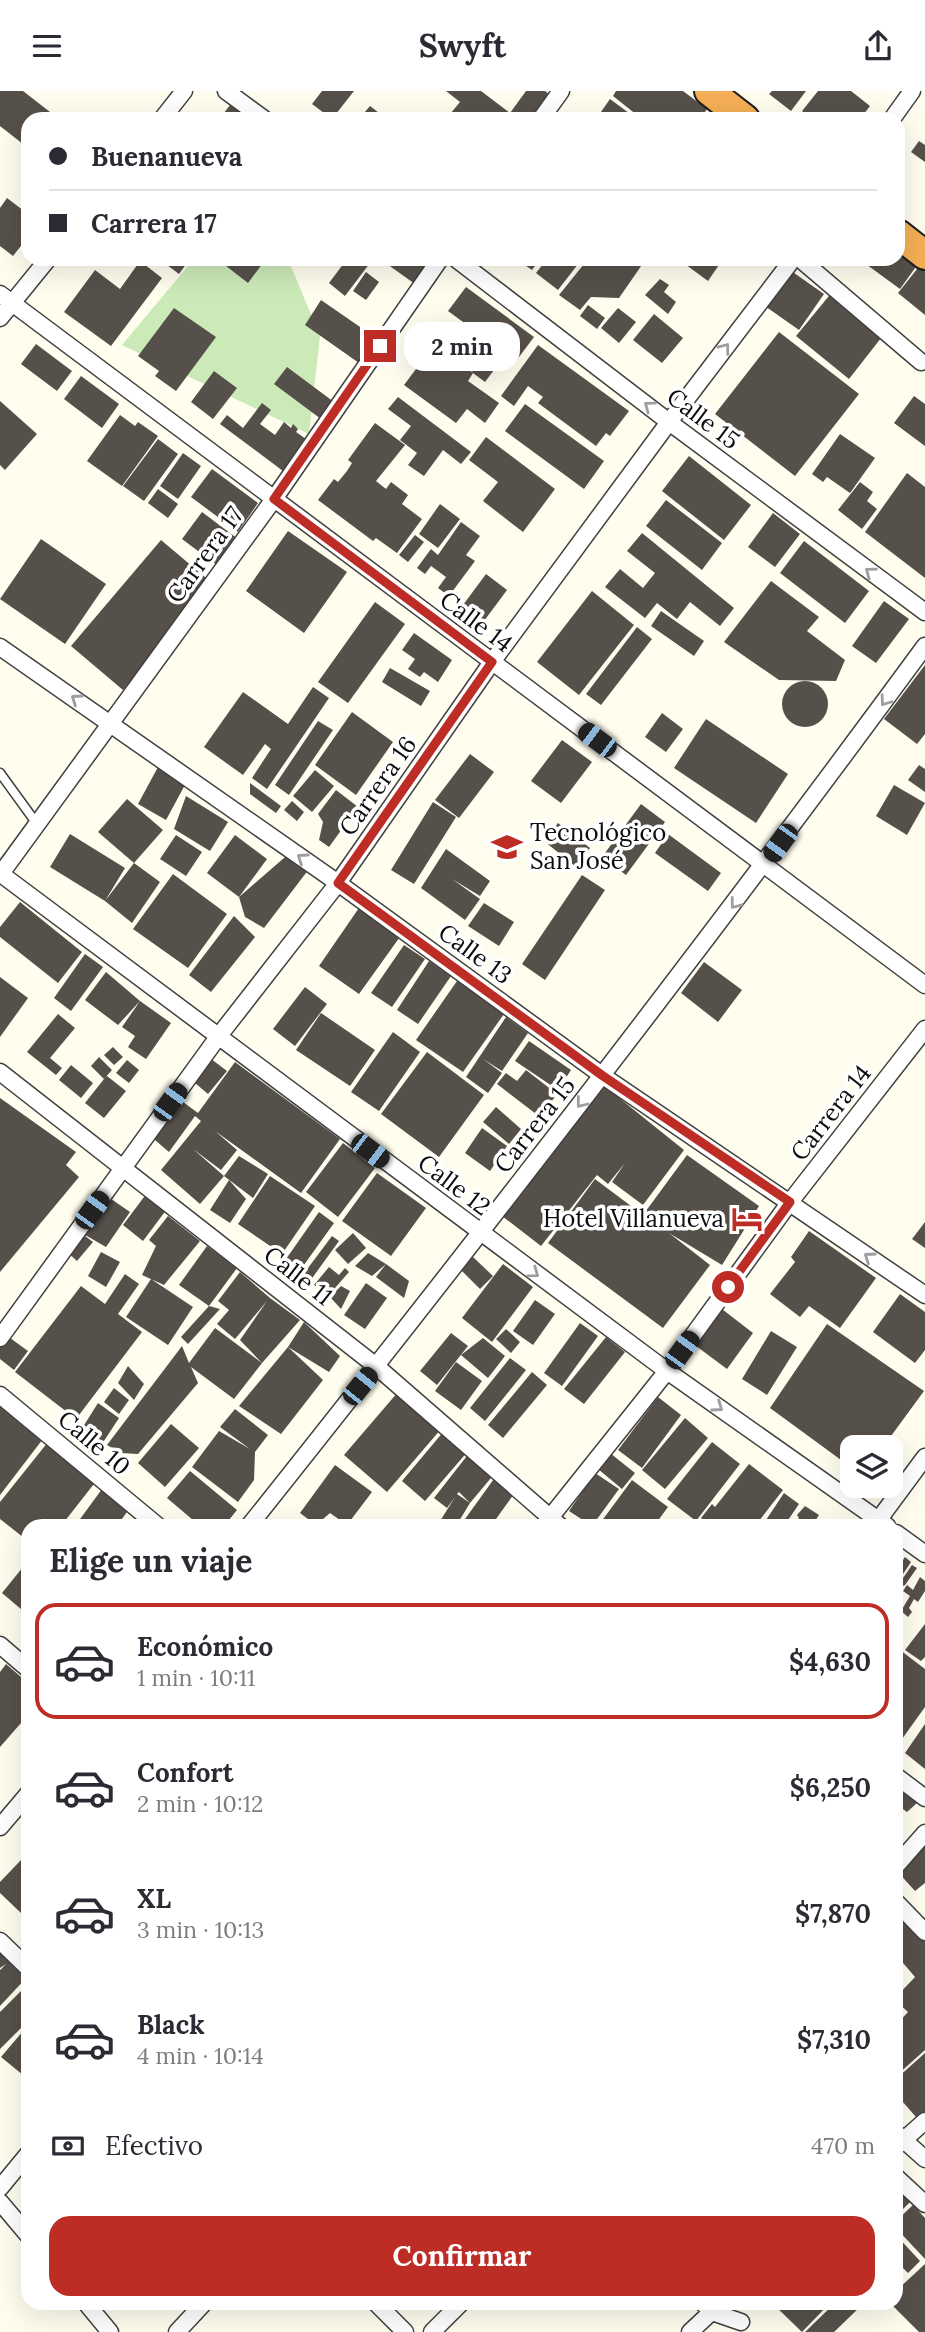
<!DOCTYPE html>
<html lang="es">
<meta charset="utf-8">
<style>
:root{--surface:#fff;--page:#f2f2f3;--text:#2b2b33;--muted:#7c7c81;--line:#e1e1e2;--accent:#be2d25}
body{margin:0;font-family:Lora,serif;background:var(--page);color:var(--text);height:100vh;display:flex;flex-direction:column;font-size:26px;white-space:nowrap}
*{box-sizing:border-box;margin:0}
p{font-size:23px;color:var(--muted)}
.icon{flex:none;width:38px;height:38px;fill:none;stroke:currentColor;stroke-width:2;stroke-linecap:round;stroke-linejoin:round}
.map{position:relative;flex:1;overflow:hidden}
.panel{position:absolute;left:21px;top:1428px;width:882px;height:791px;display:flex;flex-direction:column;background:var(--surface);border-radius:21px;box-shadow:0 7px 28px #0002}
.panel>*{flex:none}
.banner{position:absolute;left:21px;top:21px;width:884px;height:154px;border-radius:21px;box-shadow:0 7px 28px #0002;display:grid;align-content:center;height:154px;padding:0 28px;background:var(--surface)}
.buttons{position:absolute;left:840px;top:1344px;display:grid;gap:14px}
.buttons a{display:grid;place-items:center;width:63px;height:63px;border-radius:14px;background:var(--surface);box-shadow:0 7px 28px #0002;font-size:35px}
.end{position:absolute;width:32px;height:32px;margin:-16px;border:9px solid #be2d25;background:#fff;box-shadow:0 0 0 4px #fff}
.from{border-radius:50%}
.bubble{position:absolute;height:49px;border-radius:21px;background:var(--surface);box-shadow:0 7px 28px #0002;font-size:23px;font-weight:800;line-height:49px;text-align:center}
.car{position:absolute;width:21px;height:42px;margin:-21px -10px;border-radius:9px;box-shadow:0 0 5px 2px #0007;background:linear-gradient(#222 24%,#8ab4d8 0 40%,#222 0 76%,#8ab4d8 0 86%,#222 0)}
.banner b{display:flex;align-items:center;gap:24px;height:66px;font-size:26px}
.banner b+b{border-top:2px solid var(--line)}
.banner i{width:18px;height:18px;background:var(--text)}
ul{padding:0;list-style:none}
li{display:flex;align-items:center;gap:21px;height:116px;margin:0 14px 10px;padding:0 14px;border:4px solid transparent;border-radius:21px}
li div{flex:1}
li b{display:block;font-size:26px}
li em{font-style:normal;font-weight:800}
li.active{border-color:var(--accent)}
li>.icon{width:63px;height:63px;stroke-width:1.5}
h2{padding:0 28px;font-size:32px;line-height:84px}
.pay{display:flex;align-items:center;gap:18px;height:77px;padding:0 28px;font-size:26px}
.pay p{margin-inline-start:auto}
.action{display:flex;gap:14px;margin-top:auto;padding:14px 28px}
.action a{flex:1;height:80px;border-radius:21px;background:var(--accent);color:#fff;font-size:28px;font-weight:800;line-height:80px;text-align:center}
header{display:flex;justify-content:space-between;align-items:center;height:91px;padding:0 28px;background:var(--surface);font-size:32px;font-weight:800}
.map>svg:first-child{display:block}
</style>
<header><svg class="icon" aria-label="menu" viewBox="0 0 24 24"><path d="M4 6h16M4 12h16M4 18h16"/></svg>Swyft<svg class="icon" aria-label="share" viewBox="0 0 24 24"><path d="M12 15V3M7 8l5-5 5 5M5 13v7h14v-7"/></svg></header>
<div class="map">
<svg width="925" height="2241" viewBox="0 0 925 2241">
<rect width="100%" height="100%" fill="#fffdee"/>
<!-- green -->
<path fill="#cce9b8" d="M199,168h89l32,77 -11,98 -187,-89 71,-85z"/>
<!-- building -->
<path fill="#56504a" d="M0,0h23l36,28h-31v29l-28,-22z
M322,0h32l-22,28 -20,-15z
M446,0h35l29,22 16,-22h19l8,6 -17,22h-90l14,-17z
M616,0h67l24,18 -7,10h-58l-29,-23z
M772,0h34l-15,20 -22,-17z
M818,0h33l19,15 -10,13h-48l-10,-8z
M610,8l27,20h-41z
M231,13l20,15h-32z
M370,15l17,13h-28z
M919,50l6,4v17l-14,-10z
M7,107l21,16v23l-15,19 -13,-10v-38z
M898,159l20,14 -18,25 -41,-30h39z
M159,168h31l-11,15z
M217,168h49l-18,24z
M347,168h18l5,4 -25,33 -16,-13z
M380,168h53l-18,25z
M516,168h24l-8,11z
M547,168h35l-24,31 -22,-17z
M588,168h58l-27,39 -28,-1 -11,13 -21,-15z
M678,168h45l-15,22z
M140,170l22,17 -51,68 -47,-34 31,-42 25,19z
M921,173l4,4v47l-27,-22z
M787,177l37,26 -25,36 -37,-26z
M366,181l13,10 -13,18 -13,-9z
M660,188l9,6 -5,7 12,10 -8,12 -23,-19z
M466,196l68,50 -18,24 -10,-7 -21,28 -12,-9 -5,8 31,22 -14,20 -18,-14 -11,14 -52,-38 30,-40 5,3 15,-20 26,19 -14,21 6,4 21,-28 -45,-33z
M833,200l52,42 -36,46 -53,-43z
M321,209l55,38 -17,25 -54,-38z
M588,214l17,13 -8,11 -17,-13z
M174,217l42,29 -40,54 -21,-15 4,-5 -21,-15z
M618,217l18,14 -17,21 -18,-15z
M654,223l29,24 -21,25 -29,-23z
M779,241l80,62 -64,82 -80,-62z
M36,253l36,27 -15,20 -36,-27z
M538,254l91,66 -19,25 -4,-3 -10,13 -58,-43 5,-6 -15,-11 -14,20 -13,-10z
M287,276l47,35 -13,17 -47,-35z
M214,280l23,17 -24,31 -22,-17z
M81,285l38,28 -17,24 -38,-29z
M914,305l11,8v42l-31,-23z
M398,306l73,55 -10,12 -18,-14 -19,26 -16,-11 9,-12 -17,-13 11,-14 -23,-17z
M0,310l37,33 -32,36 -5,-5z
M262,312l9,7 -11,14 15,11 9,-13 7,6 2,-4 5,5 -2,3 10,7 -23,32 -63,-47 7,-9 16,13z
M525,313l79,57 -20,28 -79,-58z
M120,324l15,11 3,-4 20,14 -36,50 -35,-25z
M375,332l30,22 -29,36 10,8 5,-7 17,13 -6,9 20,15 -25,34 -21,-15 -3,3 -55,-41 16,-21 4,3 9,-11 5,-8 -4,-3z
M840,343l35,24 -25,35 -23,-16 -4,5 -11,-8z
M486,346l69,52 -32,43 -40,-31 15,-19 -29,-22z
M158,348l20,15 -34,47 -21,-15z
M183,362l18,13 -23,33 -18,-13z
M689,365l62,49 -27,35 -62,-49z
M212,378l46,34 -20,29 -47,-35z
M907,382l18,14v91l-60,-46z
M860,391l13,10 -6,9 10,8 -15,20 -24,-19z
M158,398l20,15 -10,14 -20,-15z
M666,409l56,43 -20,27 -56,-44z
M440,413l20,15 -22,29 -19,-14z
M202,421l36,27 -20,27 -36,-27z
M773,422l27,21 -25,33 -27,-20z
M461,431l19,14 -14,19 9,6 -26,35 -11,-8 8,-11 -15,-11 -6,8 -8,-6 14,-19 7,6z
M288,440l59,41 -43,61 -58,-42z
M642,442l92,75 -14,18 -30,-24 -13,17 -20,-16 -12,15 -40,-31 15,-18 23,19 12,-15 -28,-22z
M415,444l9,7 -16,20 -9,-7z
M41,448l65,45 -41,60 -65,-45z
M161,449l51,43 -89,107 -52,-44z
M804,450l65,50 -24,32 -65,-50z
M486,483l21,16 -23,31 -21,-16z
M771,490l48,36 -12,14 38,29 -9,21 -57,-1 -55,-38z
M592,500l42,34 -55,70 -42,-33z
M884,510l25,18 -33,44 -24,-17z
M375,511l30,22 -57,79 -30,-21z
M661,520l43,30 -10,15 -43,-30z
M637,536l15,12 -51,66 -15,-11z
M414,542l38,27 -14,22 -14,-10 -4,5 -12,-8 7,-10 -13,-9z
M925,574v69l-8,10 -33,-25z
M390,577l40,23 -9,15 -39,-24z
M782 613a23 23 0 1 1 46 0a23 23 0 1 1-46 0Z
M313,596l16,11 -62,91 -15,-11 19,-29 -6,-5 -22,31 -39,-28 39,-55 45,32z
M352,621l41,30 -37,53 -41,-30z
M662,622l21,16 -17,23 -21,-15z
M706,628l82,55 -32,49 -82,-55z
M318,630l15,9 -44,65 -14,-10z
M562,649l30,22 -31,41 -30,-22z
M470,663l24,18 -35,46 -24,-18z
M919,674l6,4v23l-17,-12z
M158,676l28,16 -20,37 -28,-16z
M315,679l19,16 -22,26 -19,-16z
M250,692l31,23 -5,7 -26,-19z
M894,694l31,18 -18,32 -31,-19z
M336,699l22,17 -29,40 -10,-7 4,-18 -5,-8z
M186,705l42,26 -18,29 -36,-22z
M127,708l36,31 -29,33 26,19 -28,41 -27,-22 -55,-34 20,-33 55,34 -20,33 29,-38 -36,-31z
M292,710l12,11 -7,9 -13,-11z
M433,711l23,15 -42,67 -23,-14z
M641,713l24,18 -39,53 -24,-18z
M558,732l32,25 -14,19 -32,-26z
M668,743l53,39 -13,18 -53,-38z
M176,744l26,17 -16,24 -26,-17z
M235,744l32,24 -28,38 -32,-24z
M446,758l44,32 -10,15 -28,-17 28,20 -15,21 -44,-32z
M292,760l17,18 -45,59 -19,-11 -6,-20z
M173,783l54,40 -39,54 -55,-39z
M582,784l23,15 -60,90 -23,-16z
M20,811l62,50 -24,31 -58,-46v-10z
M484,812l30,19 -15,24 -31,-20z
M361,814l41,29 -43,60 -40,-28z
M234,825l21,21 -44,55 -22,-17z
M404,854l21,14 -33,48 -21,-14z
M85,863l18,13 -32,44 -17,-13z
M429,870l22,15 -33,48 -21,-14z
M704,871l38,28 -24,32 -37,-29z
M106,881l34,29 31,22 -25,36 -18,-12 7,-11 -13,-9 18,-26 -22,24 -33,-25z
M0,886l28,21 -28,39z
M457,890l47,33 -41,58 -47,-32z
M305,896l22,17 -32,42 -22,-17z
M321,922l54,37 -25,36 -54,-36z
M58,923l17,14 -25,30 12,10 -6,7 -29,-23z
M506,926l22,16 -26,38 -19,-12 19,14 -14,20 -22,-16z
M393,941l27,20 -41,59 -28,-19z
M529,950l42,29 -13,20 -43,-29z
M113,956l10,10 -9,8 -10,-10z
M427,961l57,43 -45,62 -58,-43z
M206,964l21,16 -19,23 -20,-17z
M99,966l13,13 -8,9 3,-3 19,15 -22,27 -19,-15 19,-24 -13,-13z
M127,969l12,10 -10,13 -13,-10z
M235,971l105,77 -39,54 -86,-62 22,19 -16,20 -28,-21 31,27 -24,28 -39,-34 40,-49 -6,-5 -26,36 -21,-18 27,-38 23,17z
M71,974l22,18 -12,15 -22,-18z
M526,979l31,24 -17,23 -43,-33 9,-11 11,8z
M603,994l81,65 -41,55 -31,-23 13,-19 -17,21 -11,-9 -56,71 -39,-30z
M0,1007l76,54 -10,13 13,12 -79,95z
M496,1016l25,22 -12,15 -26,-22z
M482,1037l25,18 -17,25 -25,-18z
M343,1052l32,25 -37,49 -32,-25z
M687,1064l72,51 -37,59 -53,-32 41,32 -47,63 -115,-85 47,-64 48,36z
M239,1065l29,18 -15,24 -29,-22z
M377,1082l49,35 -35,48 -49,-35z
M270,1085l45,30 -33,48 -44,-30z
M229,1089l17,19 -16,24 -20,-13z
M147,1102l20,16 -24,32 -20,-16z
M104,1103l26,18 -24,35 -26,-15z
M319,1121l15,11 -33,46 -15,-10z
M168,1125l32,25 -36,44 -22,-10 14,-29 -7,-6z
M925,1131v26l-13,-9z
M809,1140l67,47 -36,50 -31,-22 -9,11 -30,-23 25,-32 -4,-5z
M80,1141l13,10 -16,19 -12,-11z
M353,1142l13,15 -18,16 -13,-14z
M332,1145l7,5 -29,40 -8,-5z
M207,1155l30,22 -28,38 -30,-21z
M101,1161l19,10 -14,25 -18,-11z
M368,1162l18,11 -14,12 -17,-10z
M473,1166l20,19 -13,13 -19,-19z
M386,1173l23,17 -5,17 -28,-21z
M503,1173l30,23 -41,55 -30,-24z
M329,1176l10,8 6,-7 4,4 -21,24 -14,-11z
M240,1181l30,26 30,22 -38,43 -22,-23 27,-39 -32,38 -18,-15 12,-14 -11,-9z
M125,1183l14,10 -21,30 24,18 -66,87 -61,-47 66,-86 24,18z
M151,1188l42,28 -25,38 -42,-28z
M366,1192l21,15 -22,31 -21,-14z
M341,1195l9,5 -9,18 -11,-12z
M900,1203l25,18v38l-10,13 -42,-31z
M535,1209l20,14 -22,31 -20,-14z
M209,1215l11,3 -32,35 -7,-7z
M718,1215l35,27 -26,36 -35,-26z
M304,1231l36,34 -11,16 -41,-25z
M580,1232l18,13 -36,50 -18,-13z
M827,1233l97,67 -41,56h-31v21l-82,-60z
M215,1237l47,35 -28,36 -43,-32 7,16 -60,71 -17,-1 -14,-8 75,-99 7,17z
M506,1238l14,13 -9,11 -15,-14z
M771,1240l26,16 -30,48 -25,-16z
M451,1242l17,13 -31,39 -17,-14z
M6,1244l22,16 -14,19 -14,-11v-16z
M606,1246l19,15 -41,52 -20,-15z
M483,1247l22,18 -17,22 -27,-23z
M288,1256l35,33 -42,54 -42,-28z
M510,1267l16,12 -41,51 -15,-13z
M456,1271l26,19 -21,29 -26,-19z
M128,1275l16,18 -10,16 -16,-17z
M532,1281l15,13 -44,53 -15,-13z
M114,1297l15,12 -10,14 -15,-12z
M398,1301l43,37 -54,63 -43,-37z
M658,1306l23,18 -39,53 -24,-18z
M0,1310l46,34 -46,60z
M98,1312l21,15 -17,26 -21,-14z
M235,1318l33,26 -13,17 -1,28 -16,22 -46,-35 27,-36 31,18 -30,-22z
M685,1327l23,20 -43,51 -23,-19z
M171,1333l28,24 -34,39 -27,-24z
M444,1340l25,19 -44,51 -23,-20z
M48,1351l49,38 -36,46h-33v15l-28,-22v-17z
M712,1351l28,22 -44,57 -29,-22z
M470,1361l26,20 -26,31 -11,-11 -2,2 13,9 -14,23h-19l18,-29 -8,11 -13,-10z
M610,1362l25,20 -13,16 -24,-20z
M749,1373l34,26 -28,36h-44l-10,-8 11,-14 3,3z
M335,1374l37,27 -25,33 -17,-12 -14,12 -16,-12z
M190,1380l47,39 -13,16h-24l-33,-28z
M595,1382l24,16 -27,37 -23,-15z
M496,1385l20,15 -25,35h-31z
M632,1389l36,27 -14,19h-56z
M102,1398l27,20 -12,17h-42z
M784,1402l15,11 -15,22h-22z
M805,1415l14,9 -7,11h-19l6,-8 -2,-3z
M896,1459l6,5 -2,3 3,2 2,-3 6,5 -10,15 -5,-4z
M912,1474l5,3 -12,17 -9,4v-11l5,3z
M23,1476l5,4v44l-26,-22z
M920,1486l5,4v10l-7,11 -4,-3 -5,9 3,4 -4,5 -7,-6 9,-15 -7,-5 4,-6 6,5z
M925,1533v33l-4,4 -16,-11z
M900,1559l25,19v38l-28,39 -1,-90z
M6,1573l22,19v32l-28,32v-75z
M925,1633v45l-20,-16z
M896,1692l22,19 -11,10 -11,-8z
M925,1751v41l-10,8 -19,-21z
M21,1769l7,7v39l-7,7 -21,-20v-11z
M896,1812l29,34v113l-29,26v-51l12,-13 -12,-11v-4l19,-20 -17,-20 -2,2z
M0,1855l28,30 -28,30v-36l6,-6 -6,4z
M28,1893v37l-28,28v-37z
M24,1939l4,3v17l-3,3 3,3v13l-5,6 -22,-18z
M925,1962v68l-3,3 -26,-30v-15z
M896,2096l14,15 -14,14z
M913,2114l12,13v41l-29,-31v-7z
M896,2144l24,26 -12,12 -12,-12z
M925,2173v68h-6l-29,-29h6v-12z
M772,2212h58l-28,29z
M835,2212h24l3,2 -28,27h-29z"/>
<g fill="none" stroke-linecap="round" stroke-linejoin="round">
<!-- lane casing -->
<g stroke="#404040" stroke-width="11">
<path id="lane" d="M0,682l37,51"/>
</g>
<!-- street casing -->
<g stroke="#404040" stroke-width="19">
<path id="street" d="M226,0l38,28
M162,28l22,-28
M541,28l20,-28
M892,28l20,-28
M456,168l213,163 256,190
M800,168l121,103
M0,203l925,691
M0,227l48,-59
M0,556l338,236 265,193 322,219
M1,783l666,497 220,155
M0,784l274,-376 166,-240
M0,981l376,294 184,160
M0,1247l218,-301 120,-154 154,-221 177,-240 124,-163
M0,1304l158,131
M545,1433l122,-153 123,-169 135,-173
M249,1435c231,-290 457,-582 676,-880
M874,1435l51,-69
M896,1442l29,21
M0,1554l28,24
M896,1685l29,22
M0,1736l28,-33
M896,1775l29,-33
M896,1811l29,30
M0,1850l28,27
M896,2042l29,26
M898,2054l27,-24
M896,2086l29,27
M0,2097l28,-34
M0,2111l28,33
M86,2212l24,29
M376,2212l29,29
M703,2212l9,9 29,10
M177,2241l27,-29
M432,2241l29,-29
M690,2241l31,-29"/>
</g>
<!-- highway casing -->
<g stroke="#1e1e1e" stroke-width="32">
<path id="highway" d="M709,0l36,28
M898,143l27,21"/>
</g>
<!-- lane -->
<use href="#lane" stroke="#fff" stroke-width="8"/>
<!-- street -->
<use href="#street" stroke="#fff" stroke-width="16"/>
<!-- highway -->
<use href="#highway" stroke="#f4af56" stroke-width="28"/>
</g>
<!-- one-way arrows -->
<defs><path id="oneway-chevron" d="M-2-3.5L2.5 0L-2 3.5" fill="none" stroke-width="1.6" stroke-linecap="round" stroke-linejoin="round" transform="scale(1.75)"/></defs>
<g stroke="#9e9e9e">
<use href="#oneway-chevron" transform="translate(725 257) rotate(-53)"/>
<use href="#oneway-chevron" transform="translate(649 315) rotate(-143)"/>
<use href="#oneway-chevron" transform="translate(870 481) rotate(-143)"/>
<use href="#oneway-chevron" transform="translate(76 608) rotate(-145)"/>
<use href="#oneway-chevron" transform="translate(885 610) rotate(126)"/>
<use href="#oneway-chevron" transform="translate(302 767) rotate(-145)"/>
<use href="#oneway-chevron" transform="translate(735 813) rotate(127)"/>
<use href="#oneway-chevron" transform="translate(581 1012) rotate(128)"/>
<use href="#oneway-chevron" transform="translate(869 1166) rotate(-145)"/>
<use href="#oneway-chevron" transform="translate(534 1182) rotate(36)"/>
<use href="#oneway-chevron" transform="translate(718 1316) rotate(35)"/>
</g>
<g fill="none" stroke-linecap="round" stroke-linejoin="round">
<!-- route -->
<path stroke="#be2d25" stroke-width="9" d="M380,255l-106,153 218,163 -154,221 265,193 187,126 -62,85"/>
</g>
<!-- icons -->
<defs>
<g id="school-bare" transform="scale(2.415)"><path d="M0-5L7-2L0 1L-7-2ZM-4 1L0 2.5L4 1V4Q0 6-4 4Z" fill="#be2d25" stroke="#fff" stroke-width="2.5" paint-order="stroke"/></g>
<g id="hotel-bare" transform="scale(2.415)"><path d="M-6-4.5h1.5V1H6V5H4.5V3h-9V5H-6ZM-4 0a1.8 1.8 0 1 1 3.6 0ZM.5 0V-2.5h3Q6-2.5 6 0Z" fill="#be2d25" stroke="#fff" stroke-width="2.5" paint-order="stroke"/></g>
</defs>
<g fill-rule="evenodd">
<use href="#school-bare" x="507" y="756"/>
<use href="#hotel-bare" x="747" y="1128"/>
</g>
<g text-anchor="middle" stroke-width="7" stroke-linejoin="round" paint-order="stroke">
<!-- street labels -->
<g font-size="24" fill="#0d0d0d" stroke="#fff">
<text transform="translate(703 328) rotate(37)" y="8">Calle 15</text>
<text transform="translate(205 464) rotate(-54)" y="8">Carrera 17</text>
<text transform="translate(476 531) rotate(37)" y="8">Calle 14</text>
<text transform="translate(378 695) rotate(-55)" y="8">Carrera 16</text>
<text transform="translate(475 863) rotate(36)" y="8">Calle 13</text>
<text transform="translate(831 1022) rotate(-52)" y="8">Carrera 14</text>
<text transform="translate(535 1034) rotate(-52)" y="8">Carrera 15</text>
<text transform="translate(454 1094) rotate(37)" y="8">Calle 12</text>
<text transform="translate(298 1185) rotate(38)" y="8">Calle 11</text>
<text transform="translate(94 1352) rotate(40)" y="8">Calle 10</text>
</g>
<!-- poi labels -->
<g font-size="24" fill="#0d0d0d" stroke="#fff" text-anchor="start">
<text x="530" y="750">Tecnológico<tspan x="530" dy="28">San José</tspan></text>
<text x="724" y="1136" text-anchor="end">Hotel Villanueva</text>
</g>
</g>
</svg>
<div class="buttons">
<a><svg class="icon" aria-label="layers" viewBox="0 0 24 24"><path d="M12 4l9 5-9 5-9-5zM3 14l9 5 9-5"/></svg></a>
</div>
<i class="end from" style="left:728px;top:1196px"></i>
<i class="end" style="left:380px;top:255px"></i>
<div class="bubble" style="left:404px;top:231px;width:116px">2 min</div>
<i class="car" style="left:597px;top:649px;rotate:307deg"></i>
<i class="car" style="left:780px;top:752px;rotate:216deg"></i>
<i class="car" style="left:170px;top:1011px;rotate:36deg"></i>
<i class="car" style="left:370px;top:1060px;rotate:127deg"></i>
<i class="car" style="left:92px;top:1119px;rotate:36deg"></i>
<i class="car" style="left:682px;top:1259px;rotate:36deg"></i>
<i class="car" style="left:360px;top:1295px;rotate:39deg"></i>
<div class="banner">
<b><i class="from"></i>Buenanueva</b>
<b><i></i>Carrera 17</b>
</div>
<section class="panel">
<h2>Elige un viaje</h2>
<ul>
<li class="active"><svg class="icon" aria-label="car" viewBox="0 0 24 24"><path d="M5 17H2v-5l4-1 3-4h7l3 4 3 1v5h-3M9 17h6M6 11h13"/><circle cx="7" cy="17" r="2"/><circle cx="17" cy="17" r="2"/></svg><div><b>Económico</b><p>1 min · 10:11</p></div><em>$4,630</em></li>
<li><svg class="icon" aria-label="car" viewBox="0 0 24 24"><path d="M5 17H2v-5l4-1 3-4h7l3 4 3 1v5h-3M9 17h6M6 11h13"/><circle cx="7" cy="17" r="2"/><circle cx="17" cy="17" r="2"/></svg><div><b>Confort</b><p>2 min · 10:12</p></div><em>$6,250</em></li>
<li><svg class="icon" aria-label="car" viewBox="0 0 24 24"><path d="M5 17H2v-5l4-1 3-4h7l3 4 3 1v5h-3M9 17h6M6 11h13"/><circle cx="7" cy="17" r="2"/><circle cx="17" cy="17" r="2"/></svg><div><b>XL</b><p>3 min · 10:13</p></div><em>$7,870</em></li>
<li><svg class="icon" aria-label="car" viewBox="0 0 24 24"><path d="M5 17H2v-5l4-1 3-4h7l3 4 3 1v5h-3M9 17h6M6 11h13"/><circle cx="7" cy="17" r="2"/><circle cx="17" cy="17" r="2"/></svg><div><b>Black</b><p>4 min · 10:14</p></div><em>$7,310</em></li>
</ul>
<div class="pay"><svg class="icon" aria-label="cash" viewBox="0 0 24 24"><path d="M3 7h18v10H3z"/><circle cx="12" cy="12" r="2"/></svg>Efectivo<p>470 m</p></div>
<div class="action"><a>Confirmar</a></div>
</section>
</div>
